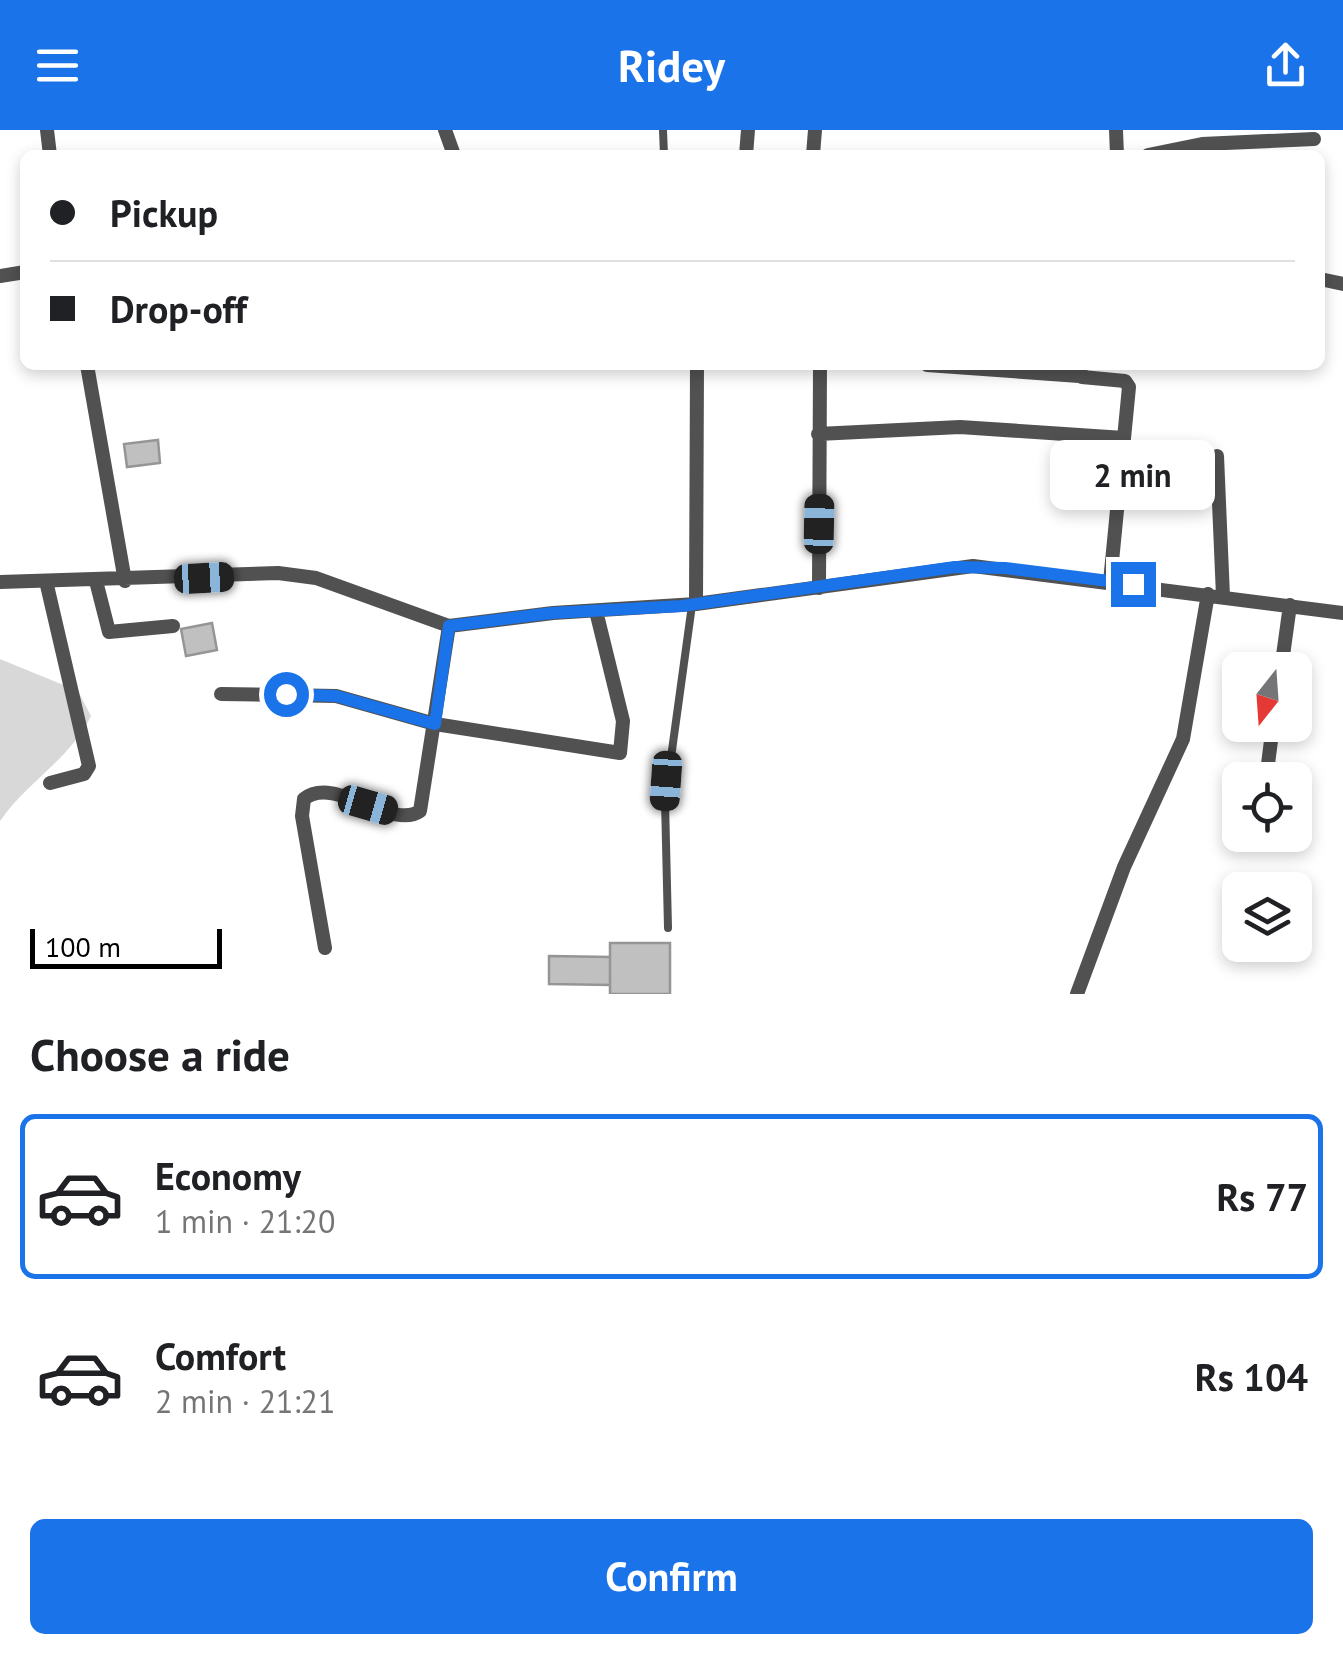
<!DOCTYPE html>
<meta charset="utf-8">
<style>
:root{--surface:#fff;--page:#f6f6f6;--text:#202124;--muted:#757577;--line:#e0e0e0;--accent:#1a73e8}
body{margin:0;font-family:"PT Sans",sans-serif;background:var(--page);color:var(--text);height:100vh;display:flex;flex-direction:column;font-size:38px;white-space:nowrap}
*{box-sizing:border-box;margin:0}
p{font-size:32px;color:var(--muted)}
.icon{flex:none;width:55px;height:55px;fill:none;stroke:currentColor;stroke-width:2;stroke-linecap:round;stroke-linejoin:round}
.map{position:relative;height:864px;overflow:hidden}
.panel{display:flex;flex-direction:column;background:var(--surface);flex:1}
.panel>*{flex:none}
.hud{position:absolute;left:20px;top:20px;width:1305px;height:220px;border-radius:15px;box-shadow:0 5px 15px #0003;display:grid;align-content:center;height:220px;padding:0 30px;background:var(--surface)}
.needle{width:65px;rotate:197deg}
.tools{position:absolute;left:1222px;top:522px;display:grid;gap:20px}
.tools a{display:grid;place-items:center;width:90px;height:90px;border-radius:15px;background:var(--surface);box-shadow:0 5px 15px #0003;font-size:50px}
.scale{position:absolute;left:30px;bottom:25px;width:192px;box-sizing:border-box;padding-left:10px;border:5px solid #000;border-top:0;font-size:28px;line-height:35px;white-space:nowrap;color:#000;-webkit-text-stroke:8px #fff;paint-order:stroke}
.end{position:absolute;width:45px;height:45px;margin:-22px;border:12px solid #1a73e8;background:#fff;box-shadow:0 0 0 5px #fff}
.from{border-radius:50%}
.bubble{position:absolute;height:70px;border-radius:15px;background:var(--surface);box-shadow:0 5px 15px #0003;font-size:32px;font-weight:700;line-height:70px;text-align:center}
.car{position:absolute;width:30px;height:60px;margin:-30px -15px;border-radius:12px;box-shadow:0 0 8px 2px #0007;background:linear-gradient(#222 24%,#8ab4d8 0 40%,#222 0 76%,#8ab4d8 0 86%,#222 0)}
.hud b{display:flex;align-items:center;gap:35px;height:95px;font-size:38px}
.hud b+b{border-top:2px solid var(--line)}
.hud i{width:25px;height:25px;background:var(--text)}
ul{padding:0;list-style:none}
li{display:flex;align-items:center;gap:30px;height:165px;margin:0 20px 15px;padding:0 10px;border:5px solid transparent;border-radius:15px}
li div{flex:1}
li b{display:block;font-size:38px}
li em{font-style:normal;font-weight:700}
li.active{border-color:var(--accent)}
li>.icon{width:90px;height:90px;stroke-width:1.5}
h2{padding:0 30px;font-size:45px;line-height:120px}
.primary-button{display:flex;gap:20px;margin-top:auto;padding:20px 30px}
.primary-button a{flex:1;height:115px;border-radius:15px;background:var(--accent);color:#fff;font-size:40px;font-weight:700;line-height:115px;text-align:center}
header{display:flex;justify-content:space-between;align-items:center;height:130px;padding:0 30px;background:var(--accent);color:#fff;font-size:45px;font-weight:700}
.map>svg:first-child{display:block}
</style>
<header><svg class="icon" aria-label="menu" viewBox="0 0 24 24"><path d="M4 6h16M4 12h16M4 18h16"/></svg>Ridey<svg class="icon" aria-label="share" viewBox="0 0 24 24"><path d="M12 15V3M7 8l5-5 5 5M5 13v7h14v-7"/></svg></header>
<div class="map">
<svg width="1343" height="864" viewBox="0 0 1343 864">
<rect width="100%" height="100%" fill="#fff"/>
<!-- green -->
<path fill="#d8d8d8" d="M0,529l78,32 13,25c-21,43 -64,66 -91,105z"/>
<!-- building -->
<path fill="#c0c0c0" stroke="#959595" stroke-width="2.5" d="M158,310l2,23 -33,4 -3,-23z
M212,493l5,27 -31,6 -5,-27z
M610,813h60v51h-60z
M549,826l61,1v28l-61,-1z"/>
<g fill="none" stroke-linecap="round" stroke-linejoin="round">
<!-- service -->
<path stroke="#515151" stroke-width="8" d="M663,0l1,25
M668,798l-3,-127 27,-196"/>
<!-- minor -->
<path stroke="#515151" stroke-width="14" d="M47,0l3,25
M445,0l9,25
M1116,0l1,25
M746,25l2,-25
M813,25l2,-25
M1148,25l54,-11 112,-5
M0,146l25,-4
M1320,149l23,5
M87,235l38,216
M927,235l152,11
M1079,235l3,12 43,4 4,6 -19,195
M818,304l142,-7 164,11
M1217,326l6,140
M46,451l43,185 -5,8 -34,9
M96,451l13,51 64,-6
M0,452l278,-9 38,5 133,48 104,-13 143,-9 1,-239
M819,458l1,-223
M696,474l277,-38 370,47
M1281,540l9,-65
M221,564l115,2 99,28 185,29 3,-32 -27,-110
M1267,642l6,-47
M325,818l-23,-132 2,-17c30,-25 88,32 116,12l29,-185
M1077,864l47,-127 59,-128 25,-145"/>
</g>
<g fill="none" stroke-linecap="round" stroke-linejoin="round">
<!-- route -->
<path stroke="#1a73e8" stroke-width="12" d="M286,564l50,2 99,28 14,-98 103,-13 130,-7 273,-39 50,1 128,16"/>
</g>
</svg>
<div class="tools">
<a><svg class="needle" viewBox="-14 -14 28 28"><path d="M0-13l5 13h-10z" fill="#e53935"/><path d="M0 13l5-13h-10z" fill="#757577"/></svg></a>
<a><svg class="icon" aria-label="locate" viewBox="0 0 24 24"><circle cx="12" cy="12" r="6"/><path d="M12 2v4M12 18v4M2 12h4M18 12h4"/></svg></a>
<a><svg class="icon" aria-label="layers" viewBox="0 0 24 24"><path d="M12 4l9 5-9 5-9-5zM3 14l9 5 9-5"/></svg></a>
</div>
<div class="scale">100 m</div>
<i class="end from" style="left:286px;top:564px"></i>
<i class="end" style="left:1133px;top:454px"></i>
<div class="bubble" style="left:1050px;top:310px;width:165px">2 min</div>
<i class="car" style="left:819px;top:394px;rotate:1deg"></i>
<i class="car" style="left:204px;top:448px;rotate:87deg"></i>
<i class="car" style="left:666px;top:651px;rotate:184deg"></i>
<i class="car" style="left:368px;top:675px;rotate:106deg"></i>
<div class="hud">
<b><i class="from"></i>Pickup</b>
<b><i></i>Drop-off</b>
</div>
</div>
<section class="panel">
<h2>Choose a ride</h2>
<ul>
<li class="active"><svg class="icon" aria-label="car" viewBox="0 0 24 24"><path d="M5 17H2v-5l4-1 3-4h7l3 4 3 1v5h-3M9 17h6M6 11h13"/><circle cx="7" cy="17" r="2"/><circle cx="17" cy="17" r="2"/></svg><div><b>Economy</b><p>1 min · 21:20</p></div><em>Rs 77</em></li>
<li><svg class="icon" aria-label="car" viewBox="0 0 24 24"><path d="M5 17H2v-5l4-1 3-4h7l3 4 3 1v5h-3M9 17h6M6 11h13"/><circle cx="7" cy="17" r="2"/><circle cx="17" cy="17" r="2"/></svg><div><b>Comfort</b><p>2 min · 21:21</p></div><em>Rs 104</em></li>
</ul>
<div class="primary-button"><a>Confirm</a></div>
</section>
